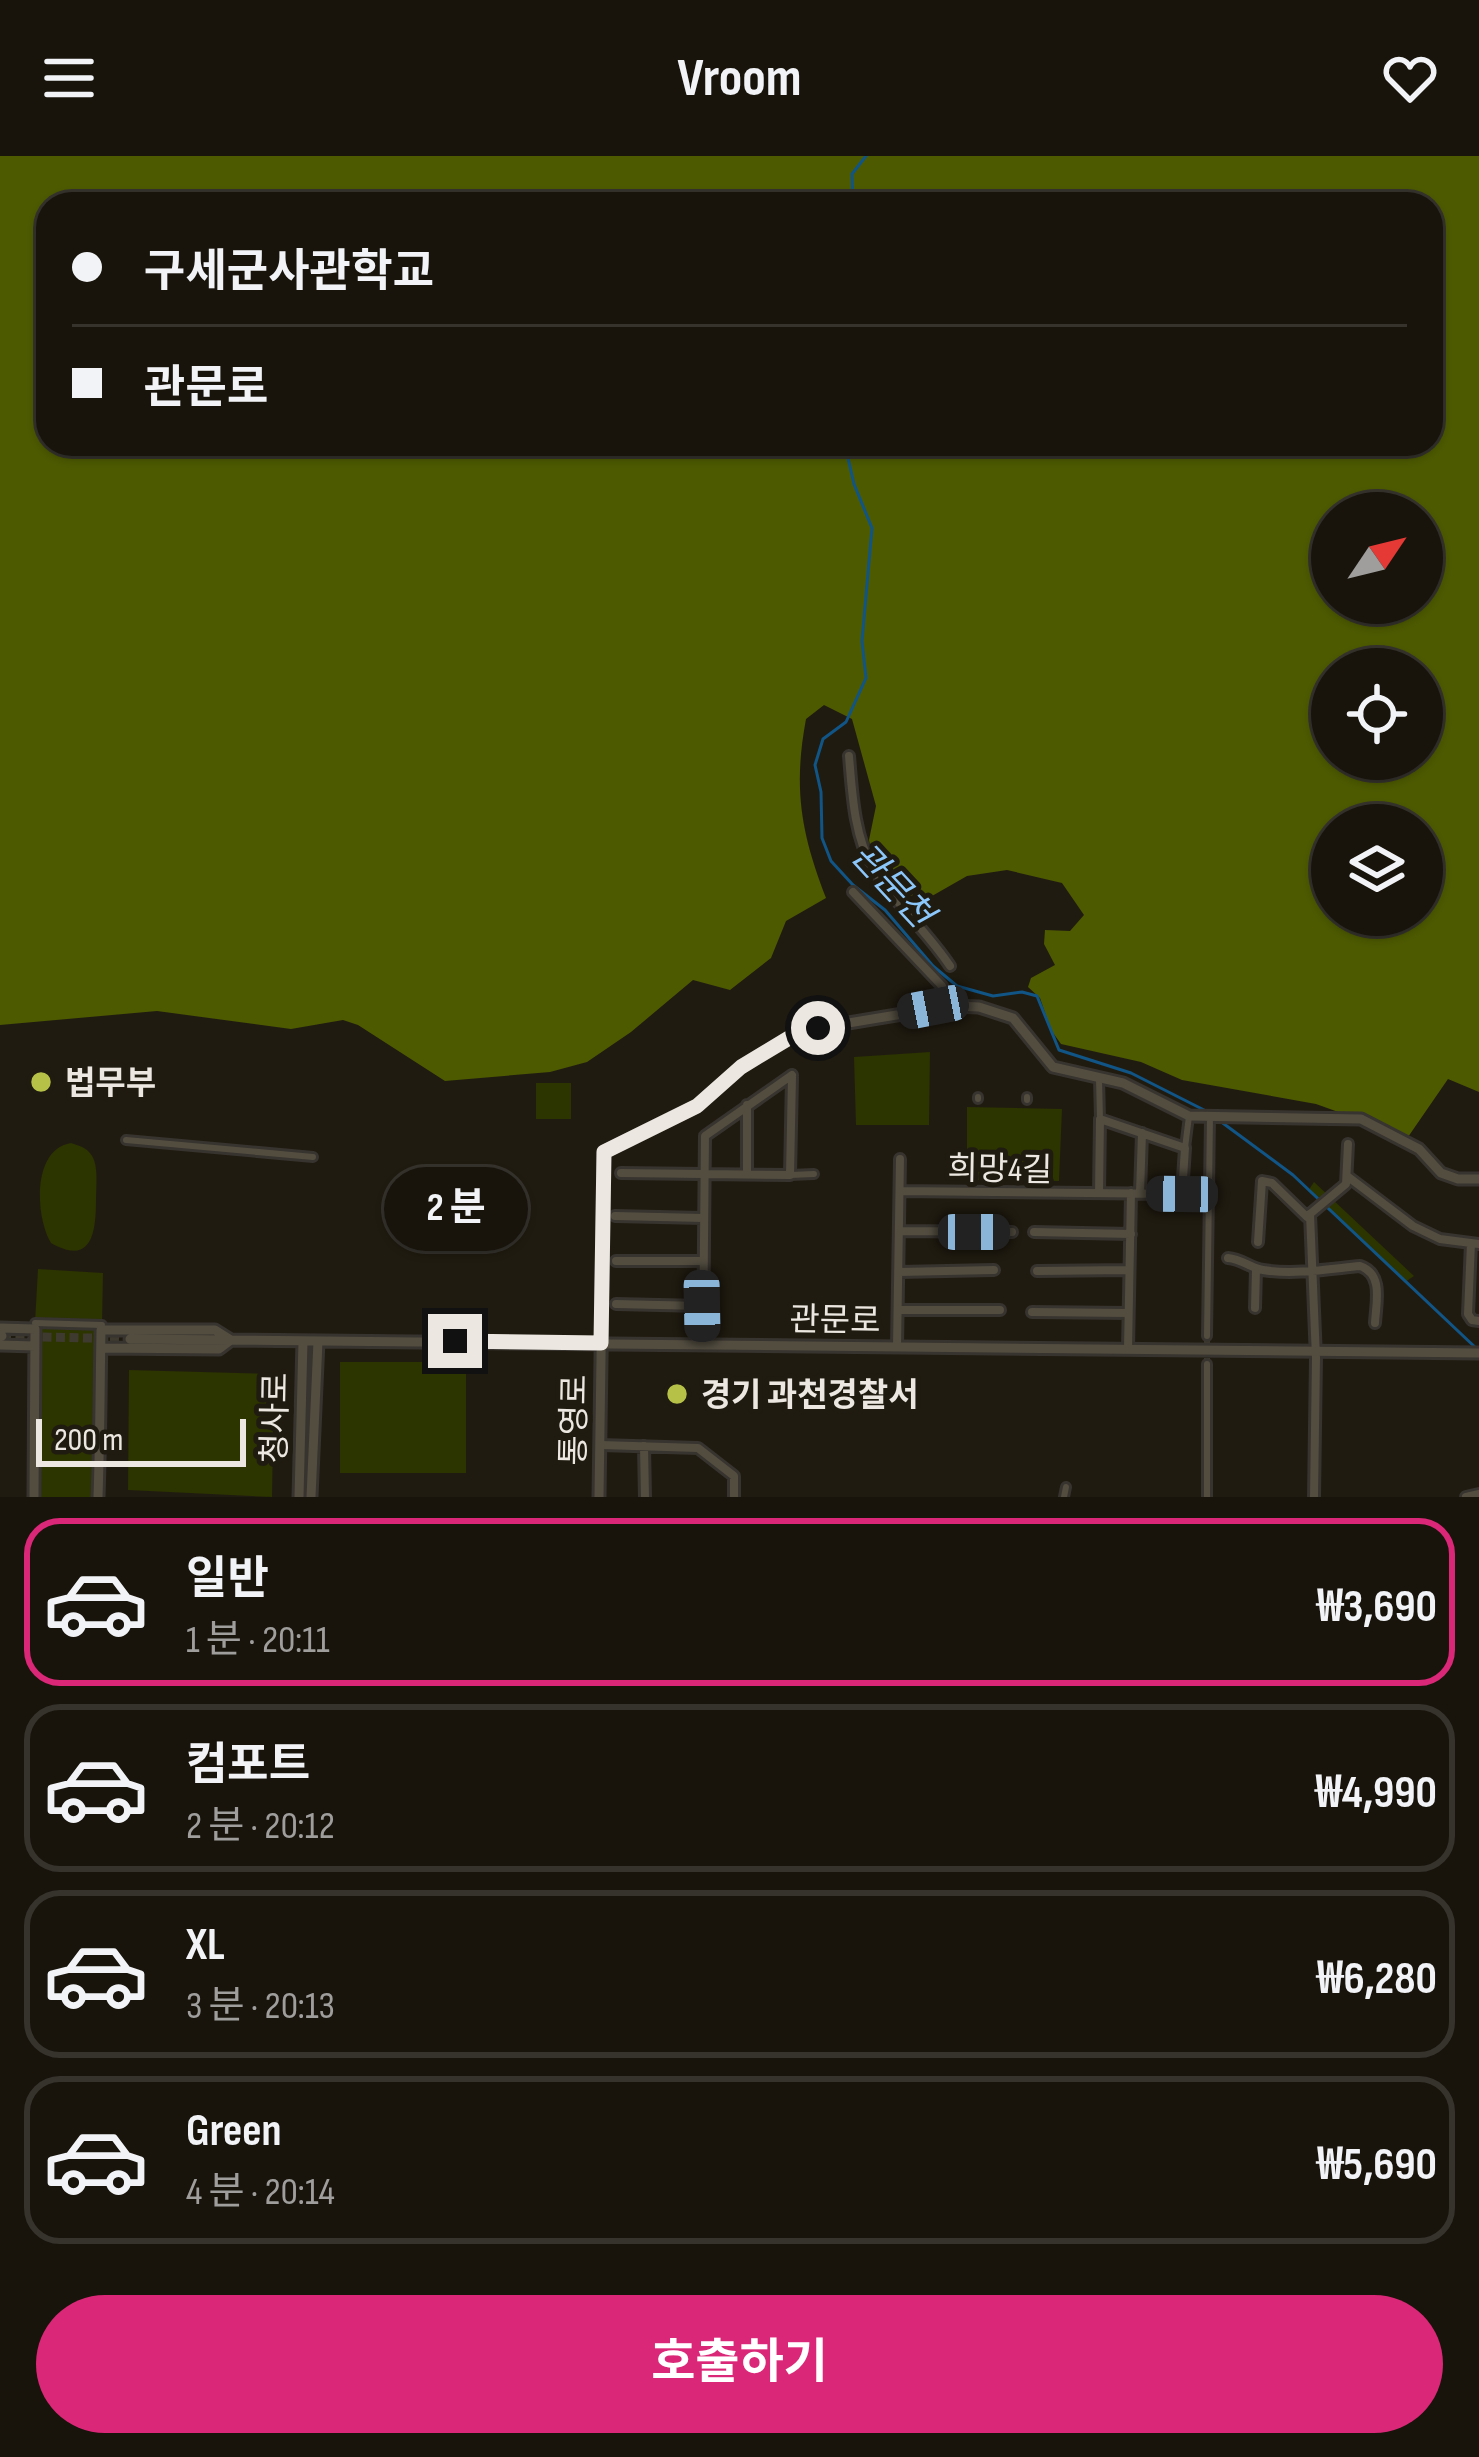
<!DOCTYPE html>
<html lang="ko">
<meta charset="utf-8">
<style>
:root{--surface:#18140c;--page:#25211a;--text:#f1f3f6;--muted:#9f9e9d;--line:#36332d;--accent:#db2777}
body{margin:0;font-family:"Sofia Sans Condensed","Noto Sans KR",sans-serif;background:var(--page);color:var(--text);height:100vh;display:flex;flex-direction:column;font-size:45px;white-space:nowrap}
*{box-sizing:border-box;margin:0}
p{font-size:39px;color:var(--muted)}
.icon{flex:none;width:66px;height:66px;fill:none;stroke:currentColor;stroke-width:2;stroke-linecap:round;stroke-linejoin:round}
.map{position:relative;height:1341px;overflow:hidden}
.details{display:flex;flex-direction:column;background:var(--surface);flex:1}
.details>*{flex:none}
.hud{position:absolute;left:36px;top:36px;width:1407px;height:264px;border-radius:36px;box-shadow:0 3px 9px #0004,0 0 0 3px var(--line);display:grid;align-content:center;height:264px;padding:0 36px;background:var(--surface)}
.needle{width:78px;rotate:55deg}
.fabs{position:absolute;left:1311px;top:336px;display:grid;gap:24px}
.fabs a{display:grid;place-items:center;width:132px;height:132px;border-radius:50%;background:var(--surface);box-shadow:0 3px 9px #0004,0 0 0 3px var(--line);font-size:60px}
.scale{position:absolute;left:36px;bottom:30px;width:210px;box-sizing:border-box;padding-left:12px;border:6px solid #ece8e1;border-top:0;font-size:33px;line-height:42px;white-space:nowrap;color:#ece8e1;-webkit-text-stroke:9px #201b10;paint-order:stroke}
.end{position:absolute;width:54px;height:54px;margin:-27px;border:15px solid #ece8e1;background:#111;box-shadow:0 0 0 6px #111}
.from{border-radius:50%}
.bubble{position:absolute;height:84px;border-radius:42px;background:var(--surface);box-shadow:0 3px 9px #0004,0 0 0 3px var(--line);font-size:39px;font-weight:700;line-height:84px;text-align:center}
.car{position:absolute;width:36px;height:72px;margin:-36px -18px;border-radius:15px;box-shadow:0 0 9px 3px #0007;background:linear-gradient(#222 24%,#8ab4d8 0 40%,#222 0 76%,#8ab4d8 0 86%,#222 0)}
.hud b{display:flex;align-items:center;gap:42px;height:114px;font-size:45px}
.hud b+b{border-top:3px solid var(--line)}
.hud i{width:30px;height:30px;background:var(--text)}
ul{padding:21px 0 0;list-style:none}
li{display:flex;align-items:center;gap:36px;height:168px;margin:0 24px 18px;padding:0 12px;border:6px solid var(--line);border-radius:36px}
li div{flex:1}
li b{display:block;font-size:45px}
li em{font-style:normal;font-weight:700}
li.current{border-color:var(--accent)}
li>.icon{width:108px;height:108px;stroke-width:1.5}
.action{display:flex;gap:24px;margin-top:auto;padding:24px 36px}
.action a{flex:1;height:138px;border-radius:72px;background:var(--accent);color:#fff;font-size:48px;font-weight:700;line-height:138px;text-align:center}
header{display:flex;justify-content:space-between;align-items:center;height:156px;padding:0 36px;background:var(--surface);font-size:54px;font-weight:700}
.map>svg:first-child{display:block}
</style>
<header><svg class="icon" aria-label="menu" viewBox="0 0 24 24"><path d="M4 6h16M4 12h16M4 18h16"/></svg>Vroom<svg class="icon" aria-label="heart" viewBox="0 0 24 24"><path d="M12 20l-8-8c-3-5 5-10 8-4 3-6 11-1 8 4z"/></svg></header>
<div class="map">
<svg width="1479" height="1341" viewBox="0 0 1479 1341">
<rect width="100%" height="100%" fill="#201b10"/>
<!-- green -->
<path fill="#2c3400" d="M930,896l-1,73h-73l-2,-68z
M536,927h35v36h-35z
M967,951l95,2 -3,72 -106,-1 1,-23h13z
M71,987c10,3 19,6 23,17 4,11 2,27 2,39 0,31 -3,68 -45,44 -16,-27 -19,-94 20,-100z
M1314,1026l100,94 -9,6 -97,-91z
M38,1113l65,4 -1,52 -6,1 -5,171h-51l2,-173 -7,-1z
M340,1206h126v111h-126z
M129,1214l145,4 -2,123 -144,-7z"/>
<!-- forest -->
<path fill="#4d5a00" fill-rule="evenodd" d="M0,0h1479v936l-31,-13 -40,58 -92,-33 -134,-24 -41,-18 -80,-18 -10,-14 -11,-32 -12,-11 3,-9 24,-13 -11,-21 1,-14 25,1 14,-16 -22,-32 -55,-13 -40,6 -35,20 -36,-1 -21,-24 -6,-31 7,-34 -24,-87 -28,-14 -18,14c-13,70 -5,114 20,179l-40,23 -15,37 -41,32 -37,-10 -62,52 -44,30 -37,10 -105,9 -87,-56 -15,-5 -52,9 -134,-18 -157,14zM48,48h1383v240h-1383zM1332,357h90v90h-90zM1332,513h90v90h-90zM1332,669h90v90h-90z"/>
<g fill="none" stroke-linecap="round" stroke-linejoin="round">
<!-- stream -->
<path stroke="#105586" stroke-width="3" d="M853,48l-1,-30 14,-18
M850,288l-2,14 6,26 18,44 -10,113 4,37 -20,44 -23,17 -8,26 6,27 1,46 9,23 22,24 32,25 48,56 24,20 36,10 29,-4 15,4 22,54 72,23 77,39
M1220,965l73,54 184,174"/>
<!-- pedestrian-tunnel -->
<path stroke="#3f3a2f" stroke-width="6" stroke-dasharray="6 3" stroke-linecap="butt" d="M1207,1208v-28"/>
<!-- tertiary-tunnel -->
<path stroke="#3f3a2f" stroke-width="9" stroke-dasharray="9 4.5" stroke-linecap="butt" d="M2,1180l128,3"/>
<!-- pedestrian casing -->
<g stroke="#37332e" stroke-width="12">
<path id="pedestrian" d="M1099,922l1,41
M1027,941v3
M978,943v-2
M126,984l187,17
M1185,992l4,-32
M790,1019l24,-1
M1182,1038h27
M35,1167l67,2
M1207,1180l3,-219
M1207,1208v133
M1064,1341l2,-10"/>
</g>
<!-- minor casing -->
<g stroke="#37332e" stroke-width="14">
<path id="minor" d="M849,600c3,35 5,81 24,112 21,35 54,63 77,98
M853,736l89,94 5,20
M621,1017l169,2 2,-98
M747,1018v-69
M1347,1020l66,50 27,13 39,5
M900,1035l282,3 3,-46 -85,-29 -1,74
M1140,1037l2,-60
M1310,1058l6,144 -2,139
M1310,1058l36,-30 2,-40
M615,1060l88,2
M900,1075l112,1
M1034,1076l97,2
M1258,1086l4,-61 10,2 35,34 2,-2
M1471,1087l-3,71 4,6 7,1
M1228,1102c14,1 22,10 35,12 31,5 66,-1 97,-4 24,8 16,37 15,57
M616,1105h87
M1037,1115l92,-1
M899,1116l95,-2
M616,1148l86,2
M1255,1152l1,-39
M898,1154h102
M1032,1156l96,1
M703,1188l2,-208 87,-61
M897,1191l3,-188
M1128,1193l3,-156
M601,1289l97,3 36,28v21
M644,1290l1,51
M1466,1341l13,-3"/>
</g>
<!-- tertiary casing -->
<g stroke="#37332e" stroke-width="15">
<path id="tertiary" d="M0,1172l35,1 -1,168
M0,1180h2
M130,1183l1349,14
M0,1189l35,1
M98,1341c2,-56 2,-111 3,-167h114l16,10 -12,9 -118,-1
M299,1341l4,-156
M311,1341l7,-156
M599,1341l5,-345 93,-46 44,-39 48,-29 29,-10 133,-22 28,1 34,11 40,49 70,16 66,33 172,3 58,30 22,24 17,6h21"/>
</g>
<!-- pedestrian -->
<use href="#pedestrian" stroke="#534d40" stroke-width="6"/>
<!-- minor -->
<use href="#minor" stroke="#534d40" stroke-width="8"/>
<!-- tertiary -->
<use href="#tertiary" stroke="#534d40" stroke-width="9"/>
</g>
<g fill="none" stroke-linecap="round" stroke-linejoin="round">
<!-- route -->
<path stroke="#ece8e1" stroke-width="15" d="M455,1185l146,2 3,-191 93,-46 44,-39 48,-29 29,-10"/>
</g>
<!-- markers -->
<g fill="#b6c148" stroke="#201b10" stroke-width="4.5">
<circle cx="41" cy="926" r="12"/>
<circle cx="677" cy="1238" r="12"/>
</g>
<g text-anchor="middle" stroke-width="10" stroke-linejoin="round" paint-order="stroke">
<!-- poi labels -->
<g font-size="33" font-weight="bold" fill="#ece8e1" stroke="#201b10" text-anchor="start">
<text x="65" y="938">법무부</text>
<text x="701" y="1250">경기 과천경찰서</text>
</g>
<!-- street labels -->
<g font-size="33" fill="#ece8e1" stroke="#201b10">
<text transform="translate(1000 1012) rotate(1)" y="12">희망4길</text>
<text transform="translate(835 1163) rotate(1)" y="12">관문로</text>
<text transform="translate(274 1262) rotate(-89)" y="12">청사로</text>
<text transform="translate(573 1264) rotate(-89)" y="12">통영로</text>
</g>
<!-- water labels -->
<g font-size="36" font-style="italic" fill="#8cc7fb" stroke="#201b10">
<text transform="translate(893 728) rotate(47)" y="13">관문천</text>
</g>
</g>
</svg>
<div class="fabs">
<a><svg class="needle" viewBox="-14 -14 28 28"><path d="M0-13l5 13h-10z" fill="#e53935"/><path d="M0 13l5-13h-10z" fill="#9f9e9d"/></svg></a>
<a><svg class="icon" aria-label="locate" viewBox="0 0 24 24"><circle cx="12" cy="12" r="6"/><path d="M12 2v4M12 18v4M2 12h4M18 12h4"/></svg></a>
<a><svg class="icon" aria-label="layers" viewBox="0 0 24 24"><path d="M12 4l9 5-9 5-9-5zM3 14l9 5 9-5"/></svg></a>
</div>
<div class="scale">200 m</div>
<i class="end from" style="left:818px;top:872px"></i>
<i class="end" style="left:455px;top:1185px"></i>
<div class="bubble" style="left:384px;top:1011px;width:144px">2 분</div>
<i class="car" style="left:933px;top:851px;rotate:259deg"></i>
<i class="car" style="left:1182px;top:1038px;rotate:271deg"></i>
<i class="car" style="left:974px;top:1076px;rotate:90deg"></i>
<i class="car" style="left:702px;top:1150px;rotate:179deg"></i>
<div class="hud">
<b><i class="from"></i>구세군사관학교</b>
<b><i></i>관문로</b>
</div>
</div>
<section class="details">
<ul>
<li class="current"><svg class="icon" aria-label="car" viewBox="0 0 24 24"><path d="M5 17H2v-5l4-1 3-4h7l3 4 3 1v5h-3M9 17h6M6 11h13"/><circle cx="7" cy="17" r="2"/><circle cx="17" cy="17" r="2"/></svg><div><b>일반</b><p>1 분 · 20:11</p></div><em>₩3,690</em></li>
<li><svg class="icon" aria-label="car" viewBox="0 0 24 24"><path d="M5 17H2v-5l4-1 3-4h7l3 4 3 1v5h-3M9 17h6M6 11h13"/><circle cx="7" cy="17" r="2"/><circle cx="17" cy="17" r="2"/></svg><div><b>컴포트</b><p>2 분 · 20:12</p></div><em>₩4,990</em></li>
<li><svg class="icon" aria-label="car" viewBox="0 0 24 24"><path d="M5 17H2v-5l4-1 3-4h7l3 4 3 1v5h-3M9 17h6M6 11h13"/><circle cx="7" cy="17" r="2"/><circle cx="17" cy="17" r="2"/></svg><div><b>XL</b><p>3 분 · 20:13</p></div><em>₩6,280</em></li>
<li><svg class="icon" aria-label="car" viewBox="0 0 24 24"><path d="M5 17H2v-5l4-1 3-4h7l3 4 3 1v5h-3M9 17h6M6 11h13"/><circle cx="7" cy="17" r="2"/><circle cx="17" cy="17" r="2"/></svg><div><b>Green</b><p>4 분 · 20:14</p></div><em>₩5,690</em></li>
</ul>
<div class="action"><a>호출하기</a></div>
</section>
